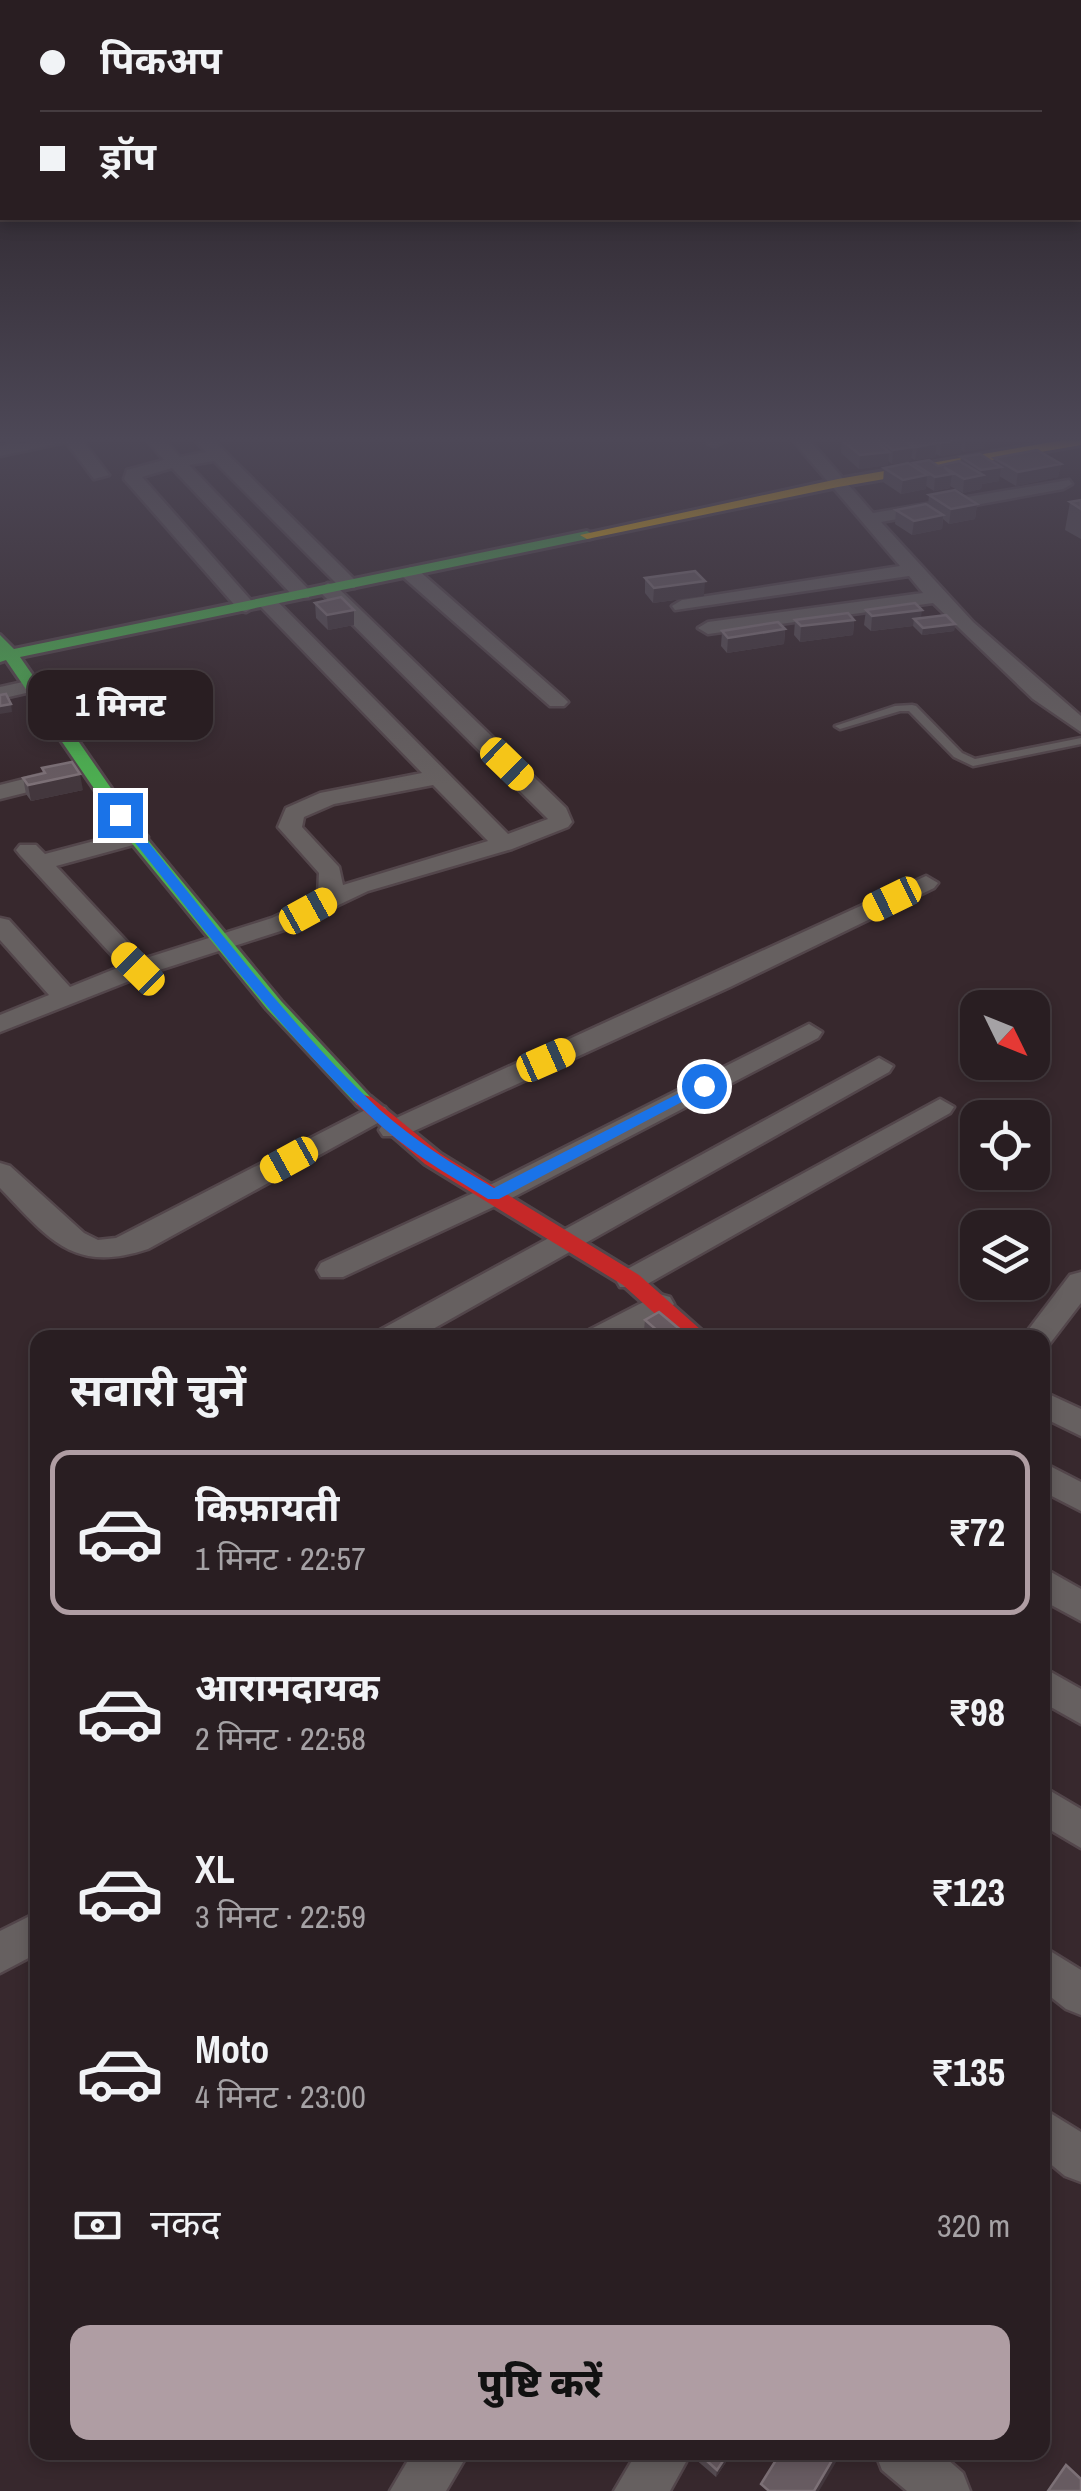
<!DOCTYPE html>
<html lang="hi">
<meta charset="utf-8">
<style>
:root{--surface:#291e22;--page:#31272a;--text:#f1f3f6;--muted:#a5a2a5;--line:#453c40;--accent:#af9da3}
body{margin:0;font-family:"Archivo Narrow","Noto Sans Devanagari",sans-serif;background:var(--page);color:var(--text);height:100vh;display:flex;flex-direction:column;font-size:38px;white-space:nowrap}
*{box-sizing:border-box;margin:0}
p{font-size:32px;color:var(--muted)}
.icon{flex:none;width:55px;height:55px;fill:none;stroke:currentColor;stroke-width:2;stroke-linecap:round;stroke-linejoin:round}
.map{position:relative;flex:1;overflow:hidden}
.details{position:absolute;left:30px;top:1330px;width:1020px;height:1130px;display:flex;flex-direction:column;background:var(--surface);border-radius:20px;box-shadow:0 5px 15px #0003,0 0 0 2px var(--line)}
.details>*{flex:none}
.banner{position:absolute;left:0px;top:0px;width:1082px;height:220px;box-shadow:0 5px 15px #0003,0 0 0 2px var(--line);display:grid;align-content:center;height:220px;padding:0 40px;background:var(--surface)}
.needle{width:65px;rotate:133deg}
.buttons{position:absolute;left:960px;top:990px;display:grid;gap:20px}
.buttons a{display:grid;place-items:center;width:90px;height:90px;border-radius:20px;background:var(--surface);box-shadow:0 5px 15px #0003,0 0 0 2px var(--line);font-size:50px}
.end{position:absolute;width:45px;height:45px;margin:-22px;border:12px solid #1a73e8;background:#fff;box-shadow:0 0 0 5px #fff}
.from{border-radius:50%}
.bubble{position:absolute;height:70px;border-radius:20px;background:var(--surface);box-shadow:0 5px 15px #0003,0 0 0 2px var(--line);font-size:32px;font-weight:800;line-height:70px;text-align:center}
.car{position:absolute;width:30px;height:60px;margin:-30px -15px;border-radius:12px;box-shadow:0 0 8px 2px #0007;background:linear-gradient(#f5c518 24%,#345 0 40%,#f5c518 0 76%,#345 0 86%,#f5c518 0)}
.banner b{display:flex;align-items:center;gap:35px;height:95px;font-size:38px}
.banner b+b{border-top:2px solid var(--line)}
.banner i{width:25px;height:25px;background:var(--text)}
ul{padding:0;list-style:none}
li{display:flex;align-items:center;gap:30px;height:165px;margin:0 20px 15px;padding:0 20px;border:5px solid transparent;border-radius:20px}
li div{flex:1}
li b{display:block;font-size:38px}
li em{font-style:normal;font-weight:800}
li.selected{border-color:var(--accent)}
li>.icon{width:90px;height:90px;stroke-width:1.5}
h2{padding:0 40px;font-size:45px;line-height:120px}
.pay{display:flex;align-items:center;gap:25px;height:110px;padding:0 40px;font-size:38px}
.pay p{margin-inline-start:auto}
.button{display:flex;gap:20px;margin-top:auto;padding:20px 40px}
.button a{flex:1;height:115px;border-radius:20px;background:var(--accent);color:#111;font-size:40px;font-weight:800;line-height:115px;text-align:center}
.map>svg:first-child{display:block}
</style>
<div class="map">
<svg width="1081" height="2491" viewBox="0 0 1081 2491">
<rect width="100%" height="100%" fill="#37282d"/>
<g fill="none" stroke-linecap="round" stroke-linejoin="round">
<!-- lane casing -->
<g stroke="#53464b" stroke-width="5">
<path id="lane" d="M723,436h11l-19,10 -7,-2z
M912,705l4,1 46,47 13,6 106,-21v6l-108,22 -19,-9 -45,-46h-9l-60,18 -5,-3 60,-20z"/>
</g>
<!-- street casing -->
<g stroke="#53464b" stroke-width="5">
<path id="street" d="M48,436h31l30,39 -15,4 -28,-37 -66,14v-10z
M143,436h17l20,21 26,-5 -9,-10 14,-4 144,142v8h-14l-127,-127 -25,4 120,125v8h-14l-123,-130 -30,9 114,129 -10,6 -7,-2 -115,-131 3,-9 37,-10z
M789,436h17l67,77 196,-33 3,4 -9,5 -182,33 92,100 108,94v16l-48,-33 -100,-96 -225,31 -10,-6 10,-6 215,-29 -14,-17 -234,34 -3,-4 10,-6 218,-34z
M410,567l7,2 147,129 4,4 -4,4h-14l-147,-129 -2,-4z
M328,583l7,2 231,223 6,14 -4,5 -56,22 -144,42 -78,37 -143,46 -147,58v-17l49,-20 -49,-55v-22l9,2 61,67 52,-21 -102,-111 -4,-5 4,-5h16l9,9 91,-24 8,2 4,5 -4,5 -88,24 87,93 129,-41 46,-22 1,-23 -41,-46 8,-19 34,-15 102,-20 -162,-167v-8h14l234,236 40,-15 -227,-226 -3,-4zM433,785l55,56 -145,44 -4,-18 -37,-40 2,-10 30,-13z
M32,680l10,6 -3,4 -39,9v-12z
M64,769l8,2 3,5 -3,5 -72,18v-14z
M926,876l12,7 -4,5 -204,99 -327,149h-20l-4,-6 4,-6z
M809,1024l13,8 -4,6 -314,164 -161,75h-22l-4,-7 4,-7 163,-75z
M879,1058l14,8 -4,6 -472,266h-41l4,-8z
M940,1099l14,8 -4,6 -308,174h-22l-4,-7 4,-7z
M375,1105l10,2 4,6 -4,6 -237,130c-75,25 -99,-10 -148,-61v-25l10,3 74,67 14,7 18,-2z
M1081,1272v31l-33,43 -6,1v-9h-20l48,-63z
M659,1294l11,3 4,7c-18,30 -58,34 -89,34l4,-8z
M1042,1391l39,18v27l-39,-19z
M1042,1462l39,20v29l-39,-20z
M1042,1567l39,22v32l-39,-21z
M1042,1667l39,22v35l-39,-22z
M1042,1786l39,23v39l-39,-23z
M38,1912v41l-38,20v-42z
M1042,1946l39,24v45l-15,-6 -24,-19z
M1042,2108l39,24v50l-16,-6 -23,-19z
M413,2452h56l-23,39h-56z
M637,2452h45l4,10 -16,29h-56z
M875,2452h64l24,21 7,18h-63l-25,-21z"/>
</g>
<!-- fast casing -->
<g stroke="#53464b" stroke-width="6">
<path id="fast" d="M587,531l7,4 -2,3 -572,119 122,176 139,168 93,100 -10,6 -7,-2 -90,-96 -137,-168 -124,-181 -6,2v-27l14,14z"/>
</g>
<!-- slow casing -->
<g stroke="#53464b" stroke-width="6">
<path id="slow" d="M1081,437v8l-243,42 -251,52 -7,-4 258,-56z"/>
</g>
<!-- jam casing -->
<g stroke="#53464b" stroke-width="6">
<path id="jam" d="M364,1095l7,2 70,57 198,121 71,63h-28l-59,-53 -198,-121 -68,-59 -3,-4z"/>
</g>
<!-- lane -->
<use href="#lane" fill="#666060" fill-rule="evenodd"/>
<!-- street -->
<use href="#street" fill="#666060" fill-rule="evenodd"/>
<!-- fast -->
<use href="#fast" fill="#4caf50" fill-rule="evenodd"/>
<!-- slow -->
<use href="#slow" fill="#ffc107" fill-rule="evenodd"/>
<!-- jam -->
<use href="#jam" fill="#c62828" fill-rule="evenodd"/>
</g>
<!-- wall -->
<path fill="#564c52" d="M873,436h112l-1,12 -20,4 -3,-2v3l-21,3 -4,-2 -1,3 -20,3 -4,-2v3l-19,3 -4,-3v4l-29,4 -18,-16 1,-13 31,-1z
M961,457l32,5 1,-4 67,6 -3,13 -42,9 -17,-10v5l-17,3 -1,5 -18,4 -13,-7v2l-16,3 -8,-5v3l-25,5 -18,-12 1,-14 29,-2v-3l25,3 22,-4z
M929,495l48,9 -2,15 -26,5 -6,-5 -1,10 -30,6 -17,-11 1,-14 32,-5z
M1081,500v39l-16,-9 5,-28z
M645,578l59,18 -51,7 -8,-10z
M315,603l39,7v15l-26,5 -12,-12z
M866,610l89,14 -1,7 -32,4 -9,-9 -42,5 -7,-6z
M795,620h59l-1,15 -53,7 -6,-7z
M785,629l-1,15 -57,9 -6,-7 1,-15z
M42,768l41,22 -52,11 -5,-7 -3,-16 20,-5z
M645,1320l44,18h-35l-10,-8z
M687,2452h46l-17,25z"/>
<!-- shaded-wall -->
<path fill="#43373d" d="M30,436l1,6 -13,2 -1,-7z
M980,436h5l-1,12 -20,4 2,-14z
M962,439l-1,14 -21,3 1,-13z
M937,443l-2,14 -20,3 2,-13z
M913,447l-2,14 -19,3 1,-14z
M889,452l-1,13 -29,4 1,-14z
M1061,464l-3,13 -42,9 2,-14z
M1001,467l-2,14 -17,3 -1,5 -18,4 1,-14 17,-4v-5z
M952,474l-2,14 -16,3 1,-14z
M927,475l-1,14 -25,5 2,-14z
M977,504l-2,15 -26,5 2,-15z
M943,515l-1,14 -30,6 2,-14z
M705,581l-1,15 -51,7 1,-15z
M354,610v15l-26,5 -1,-15z
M922,610l-2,15 -6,-6 -1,7 -42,5 1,-15z
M854,620l-1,15 -53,7 1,-16z
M955,624l-1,7 -32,4 1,-7z
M785,629l-1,15 -57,9 1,-15z
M11,704l1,8 -12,2v-8z
M80,774l3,16 -52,11 -3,-16z
M729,2452h4l-17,25 1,-7z
M837,2452h5l-23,39h-5z"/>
<!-- building -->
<path fill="#675b61" stroke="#7c7076" stroke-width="2.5" d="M870,436l19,16 -29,3 -18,-15z
M873,436h23l17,11 -20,3z
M901,436h25l11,7 -20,4z
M931,436h26l5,3 -21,4z
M1037,450l24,14 -43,8 -24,-14z
M980,454l21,13 -20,3 -20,-13z
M929,460l9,6 21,-5 24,14 -19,4 -20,-12 8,7 -17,3 -22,-14z
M908,463l19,12 -24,5 -19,-12z
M955,490l22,14 -26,5 -22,-14z
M1081,500v9l-11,-7z
M926,504l17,11 -29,6 -18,-11z
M695,571l10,10 -51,7 -9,-10z
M341,597l13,13 -27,5 -12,-12z
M915,603l7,7 -50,6 -6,-6z
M848,613l6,7 -53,6 -6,-6z
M946,615l9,9 -32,4 -9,-9z
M778,622l7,7 -57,9 -6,-7z
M6,694l5,10 -11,2v-11z
M72,762l8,12 -52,11 -5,-7 22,-5 -3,-5z
M659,1312l30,25 -23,1 -21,-18z
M697,2452h32l-12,18z
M781,2452h56l-23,39h-45l-8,-7z
M1066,2465l15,14v12h-33z"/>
<!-- sky -->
<linearGradient id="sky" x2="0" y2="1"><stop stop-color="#1e1619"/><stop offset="0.56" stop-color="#4d4857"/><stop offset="1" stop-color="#4d4857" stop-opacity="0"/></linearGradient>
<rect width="1081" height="785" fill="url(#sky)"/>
<!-- route -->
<path fill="#1a73e8" d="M115,812h9c82,101 161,209 256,298 35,31 74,55 114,78l205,-105 13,3 -213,113h-11c-41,-25 -84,-50 -119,-84 -94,-89 -172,-196 -254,-297z"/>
</svg>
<div class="buttons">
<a><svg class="needle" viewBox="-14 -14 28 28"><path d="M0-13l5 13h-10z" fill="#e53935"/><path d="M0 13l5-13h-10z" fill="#a5a2a5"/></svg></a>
<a><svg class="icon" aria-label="locate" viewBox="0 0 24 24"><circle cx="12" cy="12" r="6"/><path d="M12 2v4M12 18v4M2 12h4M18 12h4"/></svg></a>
<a><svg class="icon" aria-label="layers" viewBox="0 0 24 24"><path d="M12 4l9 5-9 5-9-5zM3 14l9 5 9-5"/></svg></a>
</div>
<i class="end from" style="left:704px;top:1086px"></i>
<i class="end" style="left:120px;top:815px"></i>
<div class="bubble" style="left:28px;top:670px;width:185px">1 मिनट</div>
<i class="car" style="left:507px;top:764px;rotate:134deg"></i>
<i class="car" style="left:892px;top:899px;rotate:244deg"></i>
<i class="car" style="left:308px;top:911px;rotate:61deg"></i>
<i class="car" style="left:138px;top:969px;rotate:315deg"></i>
<i class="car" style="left:546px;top:1060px;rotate:66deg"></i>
<i class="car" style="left:289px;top:1160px;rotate:241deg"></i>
<div class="banner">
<b><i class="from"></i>पिकअप</b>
<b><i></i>ड्रॉप</b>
</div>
<section class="details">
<h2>सवारी चुनें</h2>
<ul>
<li class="selected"><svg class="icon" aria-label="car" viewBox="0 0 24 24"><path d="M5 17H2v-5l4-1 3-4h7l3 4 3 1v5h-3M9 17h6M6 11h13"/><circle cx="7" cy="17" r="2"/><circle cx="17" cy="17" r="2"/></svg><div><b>किफ़ायती</b><p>1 मिनट · 22:57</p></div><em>₹72</em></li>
<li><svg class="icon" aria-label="car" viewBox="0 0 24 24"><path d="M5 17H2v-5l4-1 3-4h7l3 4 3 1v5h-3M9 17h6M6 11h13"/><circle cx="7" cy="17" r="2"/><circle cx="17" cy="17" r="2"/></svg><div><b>आरामदायक</b><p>2 मिनट · 22:58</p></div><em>₹98</em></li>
<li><svg class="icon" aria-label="car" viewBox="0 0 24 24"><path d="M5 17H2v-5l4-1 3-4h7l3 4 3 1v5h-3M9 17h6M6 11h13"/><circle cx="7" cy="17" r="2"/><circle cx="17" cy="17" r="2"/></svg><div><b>XL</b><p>3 मिनट · 22:59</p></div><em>₹123</em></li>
<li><svg class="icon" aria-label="car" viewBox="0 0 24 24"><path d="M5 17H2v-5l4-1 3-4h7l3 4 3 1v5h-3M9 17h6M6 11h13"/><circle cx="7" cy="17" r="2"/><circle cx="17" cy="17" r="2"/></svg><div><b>Moto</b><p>4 मिनट · 23:00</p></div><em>₹135</em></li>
</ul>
<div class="pay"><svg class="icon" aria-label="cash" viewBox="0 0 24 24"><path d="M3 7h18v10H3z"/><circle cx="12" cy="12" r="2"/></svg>नकद<p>320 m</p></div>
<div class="button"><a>पुष्टि करें</a></div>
</section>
</div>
